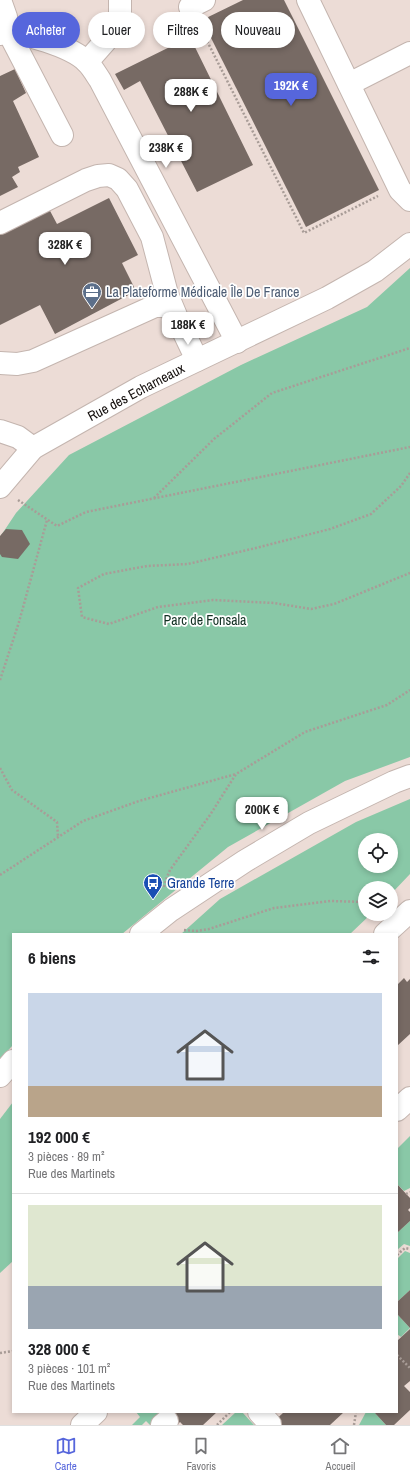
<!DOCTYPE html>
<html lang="fr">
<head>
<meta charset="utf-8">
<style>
  :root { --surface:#fff; --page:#f2f2f2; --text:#202124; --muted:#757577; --line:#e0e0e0; --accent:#5666dc }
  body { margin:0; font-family:"Archivo Narrow",sans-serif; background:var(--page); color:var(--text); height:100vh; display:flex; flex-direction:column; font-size:15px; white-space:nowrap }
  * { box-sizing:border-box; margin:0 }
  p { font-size:13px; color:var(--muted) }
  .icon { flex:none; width:22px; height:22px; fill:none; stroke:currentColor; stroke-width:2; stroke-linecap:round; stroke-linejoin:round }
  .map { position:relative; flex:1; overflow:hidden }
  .details { position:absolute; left:12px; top:933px; width:386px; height:480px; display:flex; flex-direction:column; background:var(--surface); border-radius:0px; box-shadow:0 2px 6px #0003 }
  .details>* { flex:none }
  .banner { position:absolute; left:12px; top:12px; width:386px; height:36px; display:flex; gap:8px }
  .controls { position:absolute; left:358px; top:833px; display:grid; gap:8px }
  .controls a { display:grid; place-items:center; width:40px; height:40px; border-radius:50%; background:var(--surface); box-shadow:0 2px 6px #0003; font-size:20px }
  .price { position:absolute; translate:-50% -34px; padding:0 9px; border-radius:8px; background:#fff; color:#222; font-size:13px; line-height:26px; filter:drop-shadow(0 1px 2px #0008) }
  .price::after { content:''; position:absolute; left:50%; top:24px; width:12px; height:9px; margin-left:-6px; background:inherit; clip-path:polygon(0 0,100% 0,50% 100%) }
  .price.active { background:var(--accent); color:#fff }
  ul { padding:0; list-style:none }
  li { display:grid; align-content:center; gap:8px; height:212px; padding:0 16px }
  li+li { border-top:1px solid var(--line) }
  li span { display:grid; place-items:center; height:124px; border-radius:0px; color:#555 }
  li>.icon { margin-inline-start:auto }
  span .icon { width:72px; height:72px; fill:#fffc; stroke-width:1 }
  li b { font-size:17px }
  h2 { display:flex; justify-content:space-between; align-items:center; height:48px; padding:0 16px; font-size:17px }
  .chip { padding:0 14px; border-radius:18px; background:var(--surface); box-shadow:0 2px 6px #0003; font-size:14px; line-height:36px }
  .chip.active { background:var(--accent); color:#fff }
  .dock { display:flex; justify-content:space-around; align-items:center; height:56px; border-top:1px solid var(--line); background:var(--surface); font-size:11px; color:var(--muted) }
  .dock a { display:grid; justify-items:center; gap:2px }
  .dock .active { color:var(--accent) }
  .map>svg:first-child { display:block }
  .green { fill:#89c8a7; fill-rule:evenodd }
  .building { fill:#776a64 }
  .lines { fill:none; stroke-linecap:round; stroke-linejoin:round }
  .minor-casing { stroke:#c4b5af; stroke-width:24 }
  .path { stroke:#a89c97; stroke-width:2.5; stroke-dasharray:2 2; stroke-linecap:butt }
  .minor { stroke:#fff; stroke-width:22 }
  .labels { text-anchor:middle; stroke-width:3.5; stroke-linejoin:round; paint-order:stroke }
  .service-label { font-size:14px; fill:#4e5e75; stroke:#fff; text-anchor:start }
  .street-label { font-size:14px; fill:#130e0c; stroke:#fff }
  .park-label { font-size:14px; fill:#113022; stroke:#fff }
  .transit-label { font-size:14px; fill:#164399; stroke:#fff; text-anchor:start }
</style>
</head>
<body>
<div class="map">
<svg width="410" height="1425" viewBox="0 0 410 1425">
  <rect width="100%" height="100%" fill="#ecdcd6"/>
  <g class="green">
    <path d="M410 268V757L345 781 228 847 122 934H13V1045L0 1059V537L16 513 69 455 241 365 367 307Z"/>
    <path d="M410 799V874L391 894V888H365V914H371L350 934H181L220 899 356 822ZM365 840H391V866H365Z"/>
    <path d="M13 1102V1261L0 1273V1119Z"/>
    <path d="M410 1136V1188L404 1191 397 1184V1149Z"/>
    <path d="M410 1221V1246L404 1244 397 1250V1233Z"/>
    <path d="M405 1251 410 1253V1290L397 1302V1259Z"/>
    <path d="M397 1314 410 1328 401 1337 397 1334Z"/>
    <path d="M136 1412H163L150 1425 146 1421 142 1425H132L140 1417Z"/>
    <path d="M236 1412H242L254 1425H222Z"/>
    <path d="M366 1412H374L386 1425H359Z"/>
  </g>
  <g class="building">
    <path d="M243 0H284L379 190 306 227 202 20Z"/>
    <path d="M190 37 253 165 197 192 140 81 124 90 115 74Z"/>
    <path d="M15 69 26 93 13 101 39 157 18 167 20 172 12 177 18 187 0 196V76Z"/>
    <path d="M109 198 138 255 122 263 136 291 55 334 40 305 0 325V233L49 209 57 224Z"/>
    <path d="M6 529 22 530 30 544 18 559 2 557 0 554V536Z"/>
    <path d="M404 978 407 982 410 979V1034L397 1046V985Z"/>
    <path d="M397 1184 410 1198V1208L408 1210 410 1212V1221L397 1233Z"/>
    <path d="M410 1290V1328L397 1314V1302Z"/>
    <path d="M410 1329V1381L404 1386 410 1392V1410L394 1425H386L374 1412H397V1341Z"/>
    <path d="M163 1412H217L203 1425H183L180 1422 177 1425Z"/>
    <path d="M284 1412H344L330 1425H270Z"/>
  </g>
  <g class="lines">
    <g class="minor-casing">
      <g id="minor">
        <path d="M0 0 6 17 9 33 62 135"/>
        <path d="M308 0 400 190 410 200"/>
        <path d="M190 7 204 0"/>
        <path d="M0 34C21 30 72 47 87 62 92 67 96 74 100 80L237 342"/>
        <path d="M87 62 109 37 120 21V0"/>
        <path d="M349 84 410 53"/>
        <path d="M0 223 86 180 98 176 109 175 118 179 127 189 152 237 167 294 177 318 197 360"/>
        <path d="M0 363 17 364 33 361 155 306H164L173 310"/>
        <path d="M0 431 18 437 33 448"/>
        <path d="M0 487 33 448 141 387 327 298 375 271 410 244"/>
        <path d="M141 934 171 910 245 861 309 823 394 782 410 776"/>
        <path d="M385 934 410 911"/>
        <path d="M0 1076 13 1061"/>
        <path d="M397 1110 410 1098"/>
        <path d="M259 1412 270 1424"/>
        <path d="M82 1425 96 1412"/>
        <path d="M162 1425 167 1421"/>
      </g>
    </g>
    <g class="path">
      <path d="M200 27 304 233 378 196"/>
      <path d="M410 473 401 486 371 514 330 529 260 547 188 564 147 566 104 574 78 588 82 617 109 624 158 607 213 600 274 603 311 609 334 604 410 573"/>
      <path d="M154 498 214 439 272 393 410 348"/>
      <path d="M18 500 57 526 86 512 410 447"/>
      <path d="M0 680 19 622 47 520"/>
      <path d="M0 768 12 790 57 822 58 837"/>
      <path d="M0 875 83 821 139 801 236 774"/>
      <path d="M164 887 167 877 170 870 210 815 236 774 305 732 387 705 410 690"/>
      <path d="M184 930 196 931 209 929 274 908 331 901 365 902"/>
      <path d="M406 1194 410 1192"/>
      <path d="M397 1255 405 1248 410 1249"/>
      <path d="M0 1353 13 1351"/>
      <path d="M397 1355 410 1368"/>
      <path d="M217 1425 230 1412"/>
      <path d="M354 1425 356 1412"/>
    </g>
    <use href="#minor" class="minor"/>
  </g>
  <defs>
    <g id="office-pin" transform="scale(1)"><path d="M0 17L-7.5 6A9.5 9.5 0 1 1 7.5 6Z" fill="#5c6f8a" stroke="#fff"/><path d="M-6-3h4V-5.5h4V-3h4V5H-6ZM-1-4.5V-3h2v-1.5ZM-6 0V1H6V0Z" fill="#fff"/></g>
    <g id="bus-pin" transform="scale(1)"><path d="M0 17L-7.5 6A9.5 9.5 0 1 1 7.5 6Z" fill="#1a4fb4" stroke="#fff"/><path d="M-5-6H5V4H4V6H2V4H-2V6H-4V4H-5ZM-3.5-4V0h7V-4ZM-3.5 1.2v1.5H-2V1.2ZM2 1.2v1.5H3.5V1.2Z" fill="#fff"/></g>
  </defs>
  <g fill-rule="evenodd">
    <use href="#office-pin" x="92" y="292"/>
    <use href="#bus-pin" x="153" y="883"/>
  </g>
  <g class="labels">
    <g class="service-label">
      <text x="106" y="297">La Plateforme Médicale Île De France</text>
    </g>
    <g class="street-label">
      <text transform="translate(136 392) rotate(-28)" y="5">Rue des Echarneaux</text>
    </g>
    <g class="park-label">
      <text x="205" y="625">Parc de Fonsala</text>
    </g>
    <g class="transit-label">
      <text x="167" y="888">Grande Terre</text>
    </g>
  </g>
</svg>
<div class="controls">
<a><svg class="icon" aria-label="locate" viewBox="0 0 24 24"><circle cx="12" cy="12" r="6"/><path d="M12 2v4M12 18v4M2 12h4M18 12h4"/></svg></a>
<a><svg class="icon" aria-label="layers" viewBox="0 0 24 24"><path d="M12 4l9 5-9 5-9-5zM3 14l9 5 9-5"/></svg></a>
</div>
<b class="price active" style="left:291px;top:107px">192K €</b>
<b class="price" style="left:191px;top:113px">288K €</b>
<b class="price" style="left:166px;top:169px">238K €</b>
<b class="price" style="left:65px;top:266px">328K €</b>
<b class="price" style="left:188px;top:346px">188K €</b>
<b class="price" style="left:262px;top:831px">200K €</b>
<div class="banner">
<a class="chip active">Acheter</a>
<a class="chip">Louer</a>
<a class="chip">Filtres</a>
<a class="chip">Nouveau</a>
</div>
<section class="details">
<h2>6 biens<svg class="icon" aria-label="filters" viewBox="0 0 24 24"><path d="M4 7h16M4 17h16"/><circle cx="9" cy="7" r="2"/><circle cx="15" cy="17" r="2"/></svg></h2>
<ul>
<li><span style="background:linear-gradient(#c9d6e8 75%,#b9a48a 0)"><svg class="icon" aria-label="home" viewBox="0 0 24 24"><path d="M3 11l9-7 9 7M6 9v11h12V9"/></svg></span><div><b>192 000 €</b><p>3 pièces · 89 m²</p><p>Rue des Martinets</p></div></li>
<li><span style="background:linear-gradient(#dfe7d0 65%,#9aa5b1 0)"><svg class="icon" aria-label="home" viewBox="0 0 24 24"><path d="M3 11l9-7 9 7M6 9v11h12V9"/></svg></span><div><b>328 000 €</b><p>3 pièces · 101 m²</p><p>Rue des Martinets</p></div></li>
</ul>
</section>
</div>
<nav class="dock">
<a class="active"><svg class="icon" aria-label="map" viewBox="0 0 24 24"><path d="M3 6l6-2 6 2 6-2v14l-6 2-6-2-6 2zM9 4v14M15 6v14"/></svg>Carte</a>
<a><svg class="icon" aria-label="saved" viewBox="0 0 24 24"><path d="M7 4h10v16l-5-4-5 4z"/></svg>Favoris</a>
<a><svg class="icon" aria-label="home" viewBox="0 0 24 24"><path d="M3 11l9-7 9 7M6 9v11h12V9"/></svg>Accueil</a>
</nav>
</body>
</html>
